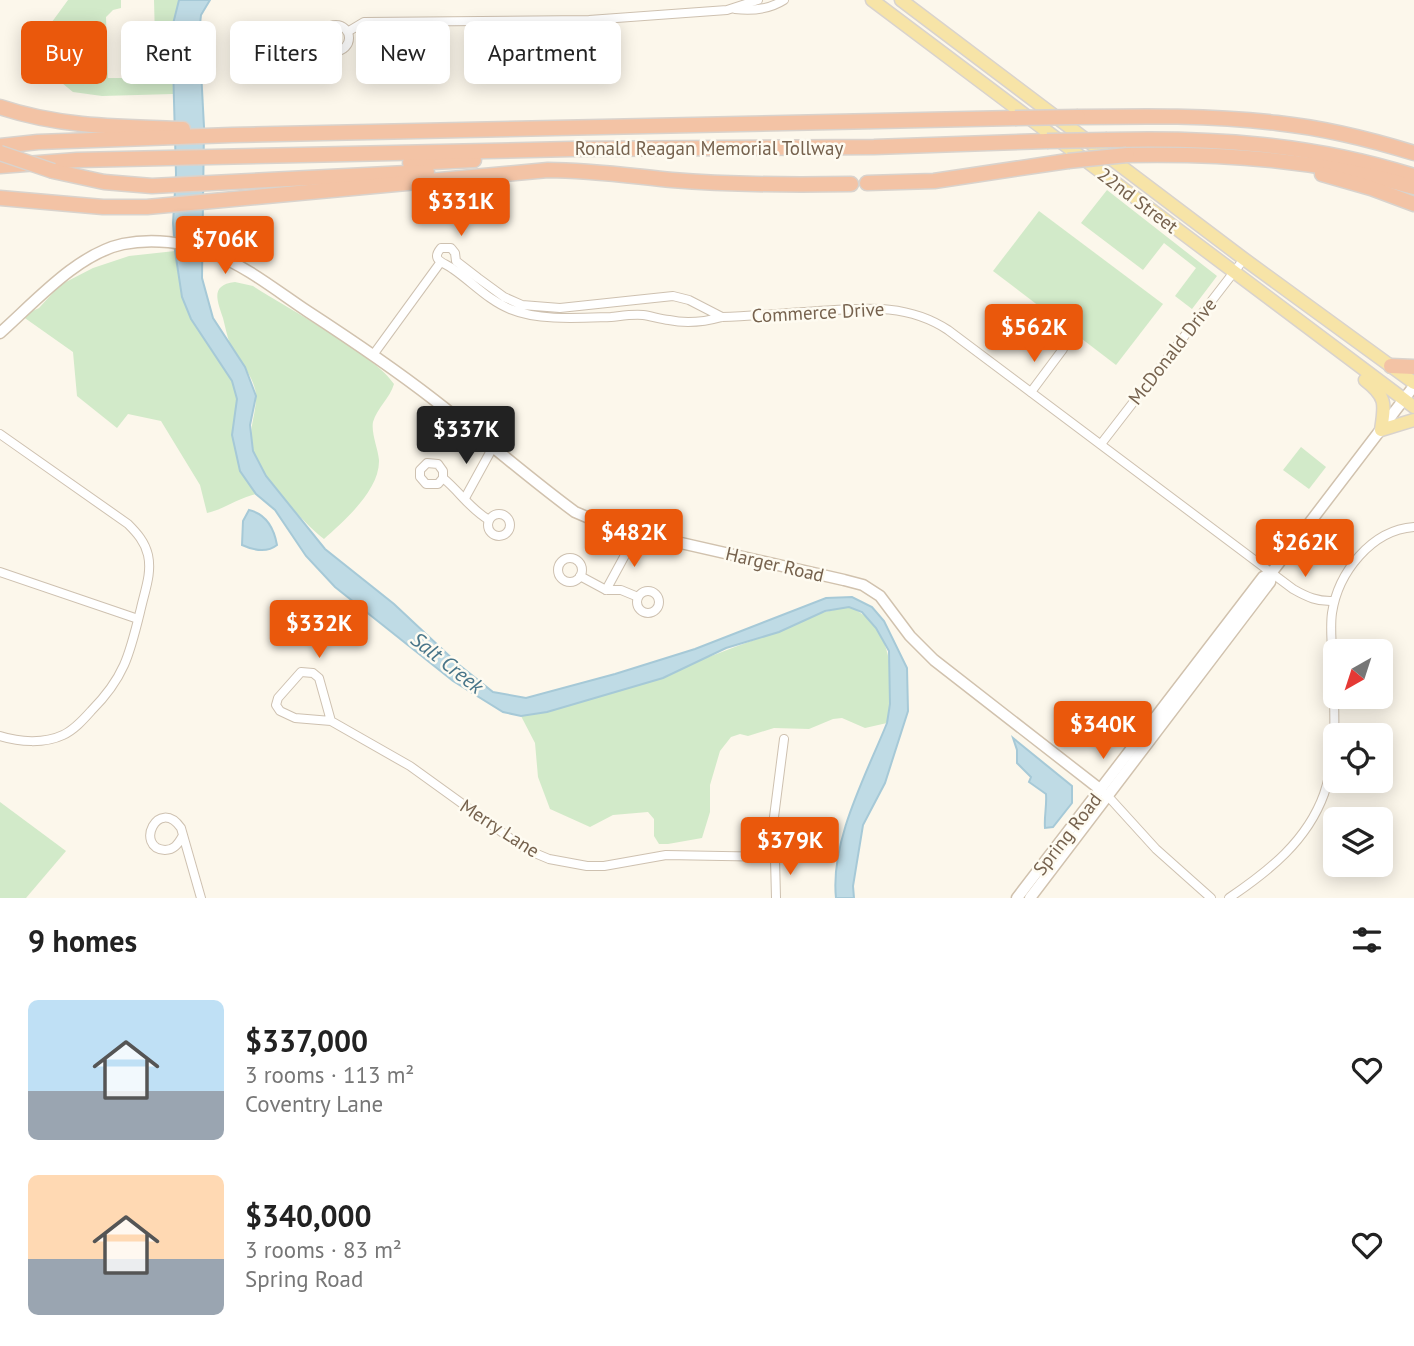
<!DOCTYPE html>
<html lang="en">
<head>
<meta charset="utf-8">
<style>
  :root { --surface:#fff; --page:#f6f6f6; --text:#222; --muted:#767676; --accent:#ea580c }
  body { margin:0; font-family:"PT Sans",sans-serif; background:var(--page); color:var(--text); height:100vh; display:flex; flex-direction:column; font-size:26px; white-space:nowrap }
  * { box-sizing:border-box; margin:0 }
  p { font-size:23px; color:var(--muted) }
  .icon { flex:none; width:38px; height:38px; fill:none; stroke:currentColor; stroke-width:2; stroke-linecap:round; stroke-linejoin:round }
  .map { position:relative; height:898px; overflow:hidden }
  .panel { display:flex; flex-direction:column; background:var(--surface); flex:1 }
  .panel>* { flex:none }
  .hud { position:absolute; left:21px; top:21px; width:700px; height:63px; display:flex; gap:14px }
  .needle { width:46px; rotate:219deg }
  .controls { position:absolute; left:1323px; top:639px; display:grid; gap:14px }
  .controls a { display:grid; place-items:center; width:70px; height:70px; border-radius:10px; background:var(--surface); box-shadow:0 4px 18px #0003; font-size:35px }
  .price { position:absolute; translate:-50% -60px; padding:0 16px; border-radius:7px; background:var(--accent); color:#fff; font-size:23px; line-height:46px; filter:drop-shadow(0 2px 4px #0008) }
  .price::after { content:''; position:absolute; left:50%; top:42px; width:21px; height:16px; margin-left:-10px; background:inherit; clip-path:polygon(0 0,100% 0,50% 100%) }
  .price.current { background:#222; color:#fff }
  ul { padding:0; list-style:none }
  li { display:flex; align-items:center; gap:21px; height:175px; padding:0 28px }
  li span { display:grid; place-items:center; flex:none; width:196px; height:140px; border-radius:10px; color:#555 }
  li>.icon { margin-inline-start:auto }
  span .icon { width:84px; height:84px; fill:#fffc; stroke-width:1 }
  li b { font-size:30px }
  h2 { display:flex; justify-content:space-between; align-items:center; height:84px; padding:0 28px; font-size:30px }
  .chip { padding:0 24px; border-radius:10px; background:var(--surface); box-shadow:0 4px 18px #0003; font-size:24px; line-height:63px }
  .chip.current { background:var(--accent); color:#fff }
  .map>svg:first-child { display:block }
  .green { fill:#d2eac9 }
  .water { fill:#bfdbe5; stroke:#a6c9d7; stroke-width:2 }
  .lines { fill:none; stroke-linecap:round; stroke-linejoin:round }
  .street-casing { stroke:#cec1b0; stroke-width:10 }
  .secondary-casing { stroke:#d1c2ae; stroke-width:13 }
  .primary-casing { stroke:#d9d3cd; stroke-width:15 }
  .highway-casing { stroke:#d9d3cd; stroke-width:17 }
  .street { stroke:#fff; stroke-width:8 }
  .secondary { stroke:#fff; stroke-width:10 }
  .primary { stroke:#f7e4a7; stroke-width:12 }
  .highway { stroke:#f3c3a5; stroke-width:14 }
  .highway-bridge-casing { stroke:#d9d3cd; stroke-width:17; stroke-linecap:butt }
  .highway-bridge { stroke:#f3c3a5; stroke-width:14 }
  .labels { text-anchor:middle; stroke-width:5; stroke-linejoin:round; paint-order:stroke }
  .street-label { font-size:19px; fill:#76624e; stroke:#fefbf1 }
  .water-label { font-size:21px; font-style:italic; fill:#487589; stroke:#fefbf1 }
</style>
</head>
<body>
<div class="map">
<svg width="1414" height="898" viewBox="0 0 1414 898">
  <rect width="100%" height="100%" fill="#fcf7eb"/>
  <g class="green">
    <path d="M68 0H121V8L113 10 106 17 108 78H156L154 0H179L172 28 173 94 102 96 73 92 51 74 74 45 49 26Z"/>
    <path d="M1107 190 1217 276 1192 309 1175 296 1196 268 1164 243 1143 270 1081 223Z"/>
    <path d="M1039 211 1163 304 1116 365 993 271Z"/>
    <path d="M175 251 182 297 191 319 232 381 237 399 232 435 240 471 256 494C238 498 225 509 207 513L200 485 161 421 128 414 117 428 77 396 73 352 22 316 39 308 60 285 93 268 129 256Z"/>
    <path d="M235 282 253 286C284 306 377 356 394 384 390 398 377 408 373 422 371 433 378 449 379 460 380 490 344 521 324 539 304 524 259 474 253 451 247 432 256 416 256 397 256 377 238 361 230 344 227 336 225 326 223 318 217 300 210 285 235 282Z"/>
    <path d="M1301 447 1326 467 1309 489 1283 470Z"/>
    <path d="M849 607C895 625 895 682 887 723L865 728 842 718 833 719 809 729 774 728 748 736 740 734 731 737 720 751 710 785V812L702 838 668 844H659L654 836V819L648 812 613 815 590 827 550 809 538 777 535 743 521 716C609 701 691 661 774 633 783 630 790 625 798 621 815 614 831 610 849 607Z"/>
    <path d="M0 802 66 851 26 898H0Z"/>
  </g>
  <g class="water">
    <path d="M179 0H210L201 15 199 33 204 127 202 278 213 318 245 367 256 396 250 425 253 451 266 476 325 549 394 604 458 664 493 692 526 698 615 674 695 649 826 598 852 597 872 607 884 621 907 668 908 711 885 783 863 825 853 886 854 898H836C830 841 866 775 887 723L890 704 889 651 876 628 862 612 849 607 825 611 779 632 726 648 663 678 547 712 521 716 503 712 453 681 335 587 306 556 275 510 256 494 240 471 232 435 237 399 232 381 191 319 182 297 175 251 173 223 176 174 172 28Z"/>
    <path d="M249 510C266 514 274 528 277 545 267 553 253 550 242 545L243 521Z"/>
    <path d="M1013 738 1072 786V803L1053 827 1045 828C1044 816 1047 806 1046 794L1029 782 1031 777 1017 763V750Z"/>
  </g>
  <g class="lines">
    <g class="street-casing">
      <g id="street">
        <path d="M735 9C752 11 770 9 784 0"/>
        <circle cx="336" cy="38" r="13"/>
        <path d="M349 31 364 22 589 20 727 10 758 0"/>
        <path d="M722 317 689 300 673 296 560 308 522 305 504 297 478 278 456 261 455 253 451 248H441C430 261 444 262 453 269 472 282 488 300 510 309 539 321 579 318 611 317 621 316 632 314 643 315 651 316 660 319 669 320 687 324 704 322 722 317 754 316 786 313 818 311 864 308 907 303 948 330L1293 589C1307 597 1318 602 1334 601"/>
        <path d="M373 355 440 263"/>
        <path d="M1031 392 1063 349 1062 342"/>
        <path d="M0 434 128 524C137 533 145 542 148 555 152 573 145 590 141 608 130 653 125 677 91 711 83 720 74 730 63 735 44 744 19 742 0 736"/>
        <path d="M1101 444 1244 259"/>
        <path d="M443 478 438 484H426L420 477V470L427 463 438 464 443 471V478C460 492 470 509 489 520"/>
        <path d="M465 498 493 447"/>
        <circle cx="499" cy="525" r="11"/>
        <circle cx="570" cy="570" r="12"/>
        <path d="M0 572 138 619"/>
        <path d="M580 576 606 590H621L638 597"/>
        <path d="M606 590 637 533"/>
        <circle cx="648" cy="602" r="11"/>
        <path d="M331 721 319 678 313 673 301 672 278 698 276 705 280 711 295 718 331 721 410 766 525 849 549 859 587 866H604L666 855 774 857"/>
        <path d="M1106 794 1156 849 1211 898"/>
        <path d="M182 837C178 844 174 850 165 850 134 848 158 796 181 828L201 898"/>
        <path d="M776 898 774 817 784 739"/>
        <path d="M1229 898C1269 871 1307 841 1324 794 1339 750 1334 701 1332 656 1332 642 1330 627 1332 613 1338 573 1371 530 1414 527"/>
      </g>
    </g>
    <g class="secondary-casing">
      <g id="secondary">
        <path d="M0 333C35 302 77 254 123 244 152 238 186 242 212 253 246 266 277 291 307 311 350 339 393 368 433 399 481 436 526 476 575 512L596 521 637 533 844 580 863 585 880 596 910 636 934 660 1101 790"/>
        <path d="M1017 898 1263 577 1272 572 1414 386"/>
        <path d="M1030 898 1270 582 1272 572"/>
      </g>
    </g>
    <g class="primary-casing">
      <g id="primary">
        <path d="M872 0 1414 407"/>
        <path d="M901 0 1244 259 1414 383"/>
        <path d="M1365 380C1387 397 1385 404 1381 430L1414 420"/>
      </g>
    </g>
    <g class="highway-casing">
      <g id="highway">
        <path d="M0 107C59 127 121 127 183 129"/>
        <path d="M1078 117C1144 116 1211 115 1277 123 1324 128 1369 139 1414 153"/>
        <path d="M1107 140C1211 137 1314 144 1414 176"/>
        <path d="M0 146 38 142 232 135 1015 118"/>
        <path d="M1127 155C1225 153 1320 160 1414 187"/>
        <path d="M410 163 474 160"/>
        <path d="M0 166 77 160 572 149 874 147 1047 141"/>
        <path d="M53 171 104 182 152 186 427 172"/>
        <path d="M1322 174 1371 188 1414 204"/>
        <path d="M867 183 934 181 1068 161"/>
        <path d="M0 198 103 207H147L548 170C590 170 631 176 672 180 732 185 791 185 851 184"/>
        <path d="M1391 366 1414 367"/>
      </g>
    </g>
    <use href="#street" class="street"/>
    <use href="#secondary" class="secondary"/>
    <use href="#primary" class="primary"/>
    <use href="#highway" class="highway"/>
    <g class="highway-bridge-casing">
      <g id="highway-bridge">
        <path d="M1015 118 1078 117"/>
        <path d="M1047 141 1107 140"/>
        <path d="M0 153 53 171"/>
        <path d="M1068 161 1127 155"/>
      </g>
    </g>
    <use href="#highway-bridge" class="highway-bridge"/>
  </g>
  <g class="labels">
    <g class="street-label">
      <text x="709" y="155">Ronald Reagan Memorial Tollway</text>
      <text transform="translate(1138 200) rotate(37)" y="7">22nd Street</text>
      <text transform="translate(818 312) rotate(-3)" y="7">Commerce Drive</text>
      <text transform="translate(1172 351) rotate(-52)" y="7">McDonald Drive</text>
      <text transform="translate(775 564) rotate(13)" y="7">Harger Road</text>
      <text transform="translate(500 828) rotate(33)" y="7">Merry Lane</text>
      <text transform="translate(1067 834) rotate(-52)" y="7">Spring Road</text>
    </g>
    <g class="water-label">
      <text transform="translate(447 663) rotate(38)" y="7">Salt Creek</text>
    </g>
  </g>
</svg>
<div class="controls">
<a><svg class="needle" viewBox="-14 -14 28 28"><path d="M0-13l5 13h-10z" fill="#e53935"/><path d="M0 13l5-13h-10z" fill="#767676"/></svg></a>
<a><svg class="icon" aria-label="locate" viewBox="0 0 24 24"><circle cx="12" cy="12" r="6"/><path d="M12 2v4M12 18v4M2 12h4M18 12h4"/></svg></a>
<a><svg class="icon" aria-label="layers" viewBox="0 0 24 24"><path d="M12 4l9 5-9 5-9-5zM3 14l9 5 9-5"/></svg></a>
</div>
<b class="price" style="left:461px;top:238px">$331K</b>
<b class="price" style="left:225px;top:276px">$706K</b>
<b class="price" style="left:1034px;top:364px">$562K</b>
<b class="price current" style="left:466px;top:466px">$337K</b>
<b class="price" style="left:634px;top:569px">$482K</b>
<b class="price" style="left:1305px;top:579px">$262K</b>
<b class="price" style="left:319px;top:660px">$332K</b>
<b class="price" style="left:1103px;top:761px">$340K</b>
<b class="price" style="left:790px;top:877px">$379K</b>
<div class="hud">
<a class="chip current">Buy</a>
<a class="chip">Rent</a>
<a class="chip">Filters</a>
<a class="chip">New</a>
<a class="chip">Apartment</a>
</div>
</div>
<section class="panel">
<h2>9 homes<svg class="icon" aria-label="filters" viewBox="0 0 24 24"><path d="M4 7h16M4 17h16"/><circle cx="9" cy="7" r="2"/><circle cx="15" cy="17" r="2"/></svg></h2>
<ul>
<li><span style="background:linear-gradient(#bfe0f5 65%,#9aa5b1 0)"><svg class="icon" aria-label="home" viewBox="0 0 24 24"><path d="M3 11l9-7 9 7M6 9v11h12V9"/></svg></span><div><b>$337,000</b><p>3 rooms · 113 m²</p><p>Coventry Lane</p></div><svg class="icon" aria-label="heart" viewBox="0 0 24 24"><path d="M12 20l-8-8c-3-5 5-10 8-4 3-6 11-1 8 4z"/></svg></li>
<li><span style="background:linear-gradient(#ffd9b3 60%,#9aa5b1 0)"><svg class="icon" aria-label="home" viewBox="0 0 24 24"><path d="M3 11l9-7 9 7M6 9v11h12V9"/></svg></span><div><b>$340,000</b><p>3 rooms · 83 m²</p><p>Spring Road</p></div><svg class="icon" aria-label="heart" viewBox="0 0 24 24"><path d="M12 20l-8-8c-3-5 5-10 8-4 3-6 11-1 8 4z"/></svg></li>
</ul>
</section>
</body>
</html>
